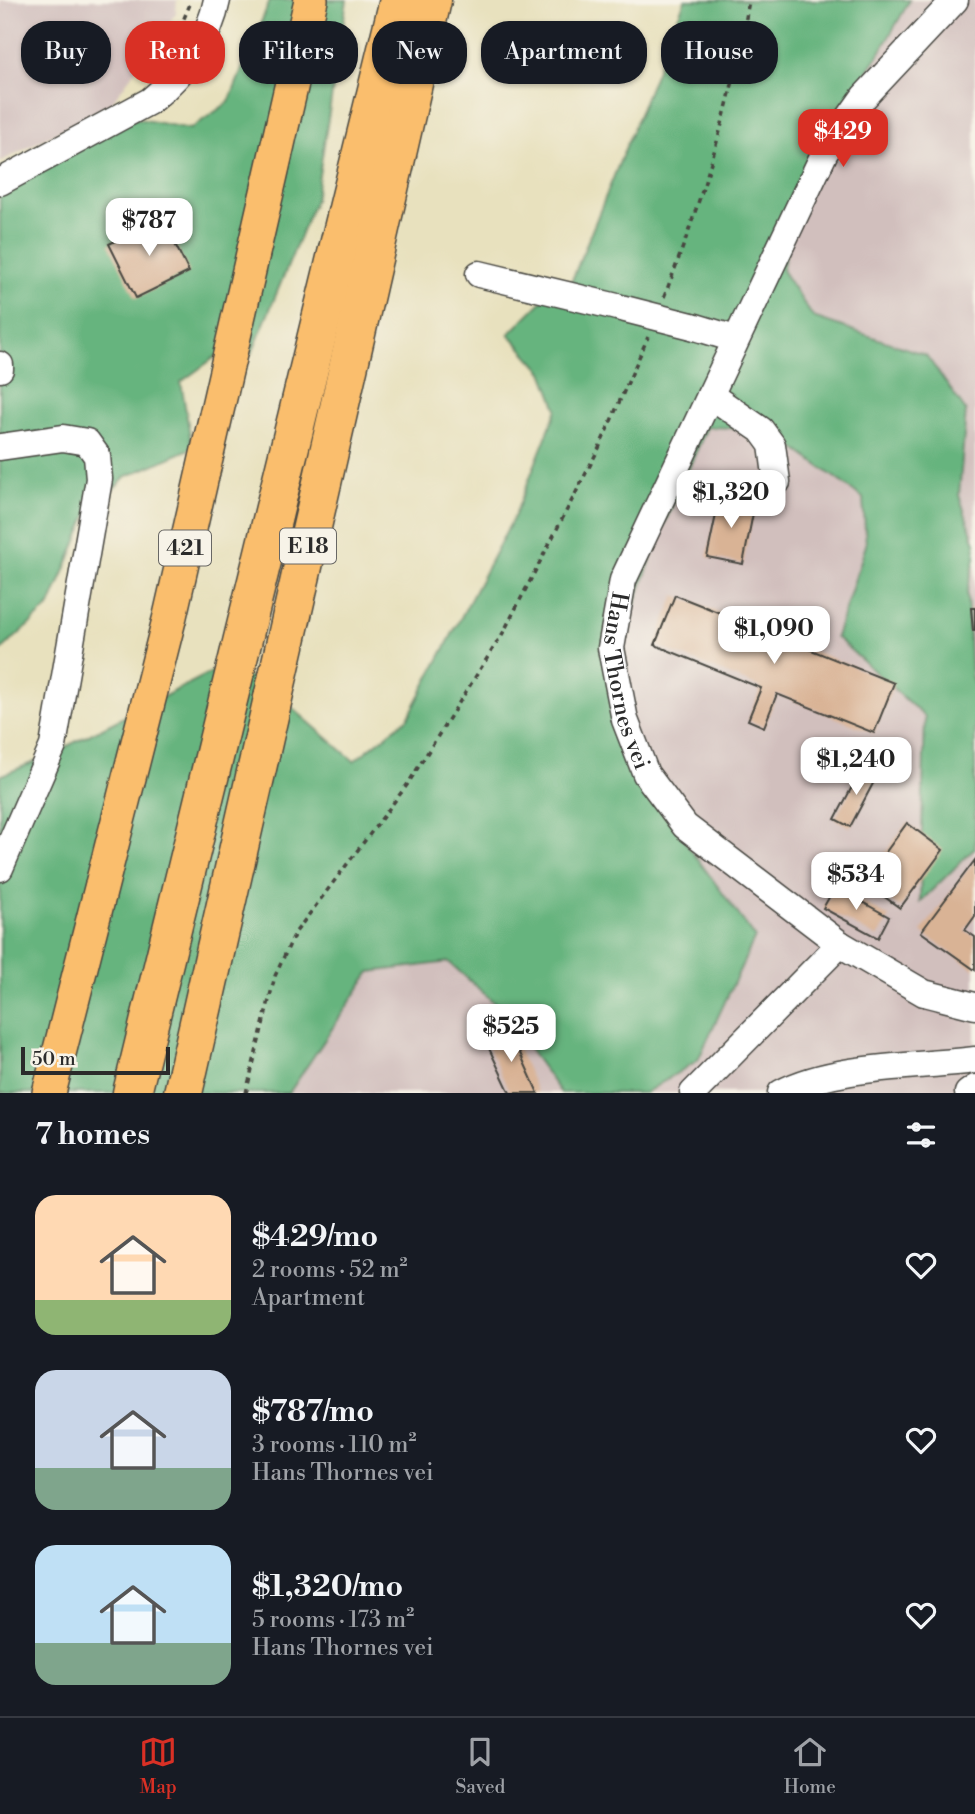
<!DOCTYPE html>
<html lang="en">
<head>
<meta charset="utf-8">
<style>
  :root { --surface:#171b24; --page:#20242c; --text:#f1f3f6; --muted:#9ea1a6; --line:#363941; --accent:#d93025 }
  body { margin:0; font-family:"Libre Bodoni",serif; background:var(--page); color:var(--text); height:100vh; display:flex; flex-direction:column; font-size:26px; white-space:nowrap }
  * { box-sizing:border-box; margin:0 }
  p { font-size:23px; color:var(--muted) }
  .icon { flex:none; width:38px; height:38px; fill:none; stroke:currentColor; stroke-width:2; stroke-linecap:round; stroke-linejoin:round }
  .map { position:relative; height:1093px; overflow:hidden }
  .drawer { display:flex; flex-direction:column; background:var(--surface); flex:1 }
  .drawer>* { flex:none }
  .top-card { position:absolute; left:21px; top:21px; width:934px; height:63px; display:flex; gap:14px }
  .scale { position:absolute; left:21px; bottom:18px; width:149px; box-sizing:border-box; padding-left:7px; border:4px solid #2b2b2b; border-top:0; font-size:19px; line-height:24px; white-space:nowrap; color:#2b2b2b; -webkit-text-stroke:5px #f7f3e8; paint-order:stroke }
  .price { position:absolute; translate:-50% -60px; padding:0 16px; border-radius:14px; background:#fff; color:#222; font-size:23px; line-height:46px; filter:drop-shadow(0 2px 4px #0008) }
  .price::after { content:''; position:absolute; left:50%; top:42px; width:21px; height:16px; margin-left:-10px; background:inherit; clip-path:polygon(0 0,100% 0,50% 100%) }
  .price.on { background:var(--accent); color:#fff }
  ul { padding:0; list-style:none }
  li { display:flex; align-items:center; gap:21px; height:175px; padding:0 35px }
  li span { display:grid; place-items:center; flex:none; width:196px; height:140px; border-radius:21px; color:#555 }
  li>.icon { margin-inline-start:auto }
  span .icon { width:84px; height:84px; fill:#fffc; stroke-width:1 }
  li b { font-size:30px }
  h2 { display:flex; justify-content:space-between; align-items:center; height:84px; padding:0 35px; font-size:30px }
  .tag { padding:0 24px; border-radius:28px; background:var(--surface); box-shadow:0 2px 5px #0004; font-size:24px; line-height:63px }
  .tag.on { background:var(--accent); color:#fff }
  .tabs { display:flex; justify-content:space-around; align-items:center; height:98px; border-top:2px solid var(--line); background:var(--surface); font-size:19px; color:var(--muted) }
  .tabs a { display:grid; justify-items:center; gap:4px }
  .tabs .on { color:var(--accent) }
  .map>svg:first-child { display:block }
  .industrial { fill:#d1bfbd }
  .forest { fill:#66b47e; stroke:#487054; stroke-width:2 }
  .building { fill:#d9b395 }
  .lines { fill:none; stroke-linecap:round; stroke-linejoin:round }
  .minor-casing { stroke:#474641; stroke-width:29 }
  .major-casing { stroke:#474641; stroke-width:36 }
  .highway-casing { stroke:#474641; stroke-width:41 }
  .path { stroke:#474641; stroke-width:3.5; stroke-dasharray:5 5; stroke-linecap:butt }
  .minor { stroke:#fff; stroke-width:26 }
  .major { stroke:#fabe6d; stroke-width:33 }
  .highway { stroke:#fabe6d; stroke-width:38 }
  .minor-bridge-casing { stroke:#474641; stroke-width:29; stroke-linecap:butt }
  .minor-bridge { stroke:#fff; stroke-width:26 }
  .labels { text-anchor:middle; stroke-width:5; stroke-linejoin:round; paint-order:stroke }
  .shield { fill:#f7f3e8; stroke:#686764; stroke-width:2 }
  .shield-label { font-size:21px; font-weight:bold; fill:#2b2b2b }
  .street-label { font-size:23px; fill:#2b2b2b; stroke:#f7f3e8 }
</style>
</head>
<body>
<div class="map">
<svg width="975" height="1093" viewBox="0 0 975 1093">
  <rect width="100%" height="100%" fill="#f7f3e8"/>
  <filter id="ink" filterUnits="userSpaceOnUse"><feTurbulence type="fractalNoise" baseFrequency=".0143" numOctaves="2"/><feDisplacementMap in="SourceGraphic" scale="14" xChannelSelector="R" yChannelSelector="G"/><feConvolveMatrix kernelMatrix="1 2 1 2 8 2 1 2 1" color-interpolation-filters="sRGB"/></filter>
  <filter id="wash" filterUnits="userSpaceOnUse"><feTurbulence type="fractalNoise" baseFrequency=".00686" numOctaves="4" result="noise"/><feDisplacementMap in="SourceGraphic" scale="28" xChannelSelector="R" yChannelSelector="G"/><feGaussianBlur stdDeviation="1.57" result="paint"/><feColorMatrix in="noise" values="0 0 0 0 0 0 0 0 0 0 0 0 0 0 0 0 0 1.4 0 .05"/><feComposite in="paint" operator="in"/></filter>
  <g filter="url(#wash)">
    <rect width="100%" height="100%" fill="#e8e1be"/>
    <g class="industrial">
      <path d="M0 0H177L176 13 111 104 0 162Z"/>
      <path d="M910 0H975V543L959 495 966 411 926 355 813 317 782 270 810 154 878 56Z"/>
      <path d="M707 427 768 429 863 498 866 545 836 637 925 717 920 901 975 848V1093H645L698 1059 755 937 688 846 629 745 621 644 660 534Z"/>
      <path d="M975 558V690L971 674 967 593Z"/>
      <path d="M449 962 498 1006 561 1093H289L370 972Z"/>
    </g>
    <g class="forest">
      <path d="M270 0H347L315 200 252 353 218 355 181 382 192 448 125 477 88 514 50 606 0 651V179L135 118 190 129 229 102Z"/>
      <path d="M685 0H910L878 56 810 154 782 270 813 317 926 355 966 411 959 495 975 543V558L967 593 971 674 975 690V848L920 902 925 717 836 637 866 545 863 498 768 429 707 427 660 534 621 644 629 745 688 846 755 937 698 1060 645 1093H561L498 1006 449 962 370 972 289 1093H0V776L42 759 225 665 268 687 354 761 408 718 515 515 557 409 543 372 509 334 556 287 568 290Z"/>
    </g>
    <g id="blocks">
      <g class="building">
        <path d="M162 218 189 272 136 298 109 244Z"/>
        <path d="M720 496 755 503 743 564 707 557Z"/>
        <path d="M675 595 773 634 774 630 783 633 781 638 894 683 874 733 777 694 764 727 748 720 761 688 655 645Z"/>
        <path d="M971 608H975V631H973Z"/>
        <path d="M862 768 877 776 850 827 835 819Z"/>
        <path d="M907 823 943 850 900 908 864 882Z"/>
        <path d="M975 860V916L965 930 975 937V970L921 932Z"/>
        <path d="M835 887 889 917 878 938 823 908Z"/>
        <path d="M510 1031 538 1093H510L486 1042Z"/>
      </g>
    </g>
  </g>
  <g filter="url(#ink)">
    <use href="#blocks" fill-opacity="0" stroke="#474641" stroke-width="2"/>
    <g class="lines">
      <g class="minor-casing">
        <g id="minor">
          <path id="s1" d="M955 0 864 97 825 152 623 580 611 648 625 720 646 774 685 826 840 944 924 993 975 1006"/>
          <path d="M0 182 150 101C182 75 209 42 217 0"/>
          <path d="M479 274 617 307"/>
          <path d="M692 326 735 339"/>
          <path d="M0 365V369"/>
          <path d="M710 395 761 430 772 445 777 482"/>
          <path d="M0 447 63 438 87 442 97 456 99 479 53 746 0 868"/>
          <path d="M693 1093 840 944"/>
          <path d="M781 1093C833 1065 916 1067 975 1060"/>
          <path d="M968 1093 975 1088"/>
        </g>
      </g>
      <g class="major-casing">
        <path id="major" d="M49 1093 170 616 311 0"/>
      </g>
      <g class="highway-casing">
        <g id="highway">
          <path d="M132 1093 399 0"/>
          <path d="M183 1093 432 0"/>
        </g>
      </g>
      <g class="path">
        <path d="M176 37 191 2"/>
        <path d="M664 297C701 203 733 100 749 0"/>
        <path d="M246 1093 275 976 295 933 407 785 503 633 599 448 648 337"/>
      </g>
      <use href="#minor" class="minor"/>
      <use href="#major" class="major"/>
      <use href="#highway" class="highway"/>
      <g class="minor-bridge-casing">
        <path id="minor-bridge" d="M617 307 692 326"/>
      </g>
      <use href="#minor-bridge" class="minor-bridge"/>
    </g>
  </g>
  <g class="labels">
    <g class="shield">
      <rect x="280" y="528.5" width="56" height="35" rx="5"/>
      <rect x="159" y="530.5" width="52" height="35" rx="5"/>
    </g>
    <g class="shield-label">
      <text x="308" y="553">E 18</text>
      <text x="185" y="555">421</text>
    </g>
    <g class="street-label">
      <text dy="8" stroke="none"><textPath href="#s1" startOffset="777">Hans Thornes vei</textPath></text>
    </g>
  </g>
</svg>
<div class="scale">50 m</div>
<b class="price on" style="left:843px;top:169px">$429</b>
<b class="price" style="left:149px;top:258px">$787</b>
<b class="price" style="left:731px;top:530px">$1,320</b>
<b class="price" style="left:774px;top:666px">$1,090</b>
<b class="price" style="left:856px;top:797px">$1,240</b>
<b class="price" style="left:856px;top:912px">$534</b>
<b class="price" style="left:511px;top:1064px">$525</b>
<div class="top-card">
<a class="tag">Buy</a>
<a class="tag on">Rent</a>
<a class="tag">Filters</a>
<a class="tag">New</a>
<a class="tag">Apartment</a>
<a class="tag">House</a>
</div>
</div>
<section class="drawer">
<h2>7 homes<svg class="icon" aria-label="filters" viewBox="0 0 24 24"><path d="M4 7h16M4 17h16"/><circle cx="9" cy="7" r="2"/><circle cx="15" cy="17" r="2"/></svg></h2>
<ul>
<li><span style="background:linear-gradient(#ffd9b3 75%,#8fb573 0)"><svg class="icon" aria-label="home" viewBox="0 0 24 24"><path d="M3 11l9-7 9 7M6 9v11h12V9"/></svg></span><div><b>$429/mo</b><p>2 rooms · 52 m²</p><p>Apartment</p></div><svg class="icon" aria-label="heart" viewBox="0 0 24 24"><path d="M12 20l-8-8c-3-5 5-10 8-4 3-6 11-1 8 4z"/></svg></li>
<li><span style="background:linear-gradient(#c9d6e8 70%,#7fa58c 0)"><svg class="icon" aria-label="home" viewBox="0 0 24 24"><path d="M3 11l9-7 9 7M6 9v11h12V9"/></svg></span><div><b>$787/mo</b><p>3 rooms · 110 m²</p><p>Hans Thornes vei</p></div><svg class="icon" aria-label="heart" viewBox="0 0 24 24"><path d="M12 20l-8-8c-3-5 5-10 8-4 3-6 11-1 8 4z"/></svg></li>
<li><span style="background:linear-gradient(#bfe0f5 70%,#7fa58c 0)"><svg class="icon" aria-label="home" viewBox="0 0 24 24"><path d="M3 11l9-7 9 7M6 9v11h12V9"/></svg></span><div><b>$1,320/mo</b><p>5 rooms · 173 m²</p><p>Hans Thornes vei</p></div><svg class="icon" aria-label="heart" viewBox="0 0 24 24"><path d="M12 20l-8-8c-3-5 5-10 8-4 3-6 11-1 8 4z"/></svg></li>
</ul>
</section>
<nav class="tabs">
<a class="on"><svg class="icon" aria-label="map" viewBox="0 0 24 24"><path d="M3 6l6-2 6 2 6-2v14l-6 2-6-2-6 2zM9 4v14M15 6v14"/></svg>Map</a>
<a><svg class="icon" aria-label="saved" viewBox="0 0 24 24"><path d="M7 4h10v16l-5-4-5 4z"/></svg>Saved</a>
<a><svg class="icon" aria-label="home" viewBox="0 0 24 24"><path d="M3 11l9-7 9 7M6 9v11h12V9"/></svg>Home</a>
</nav>
</body>
</html>
